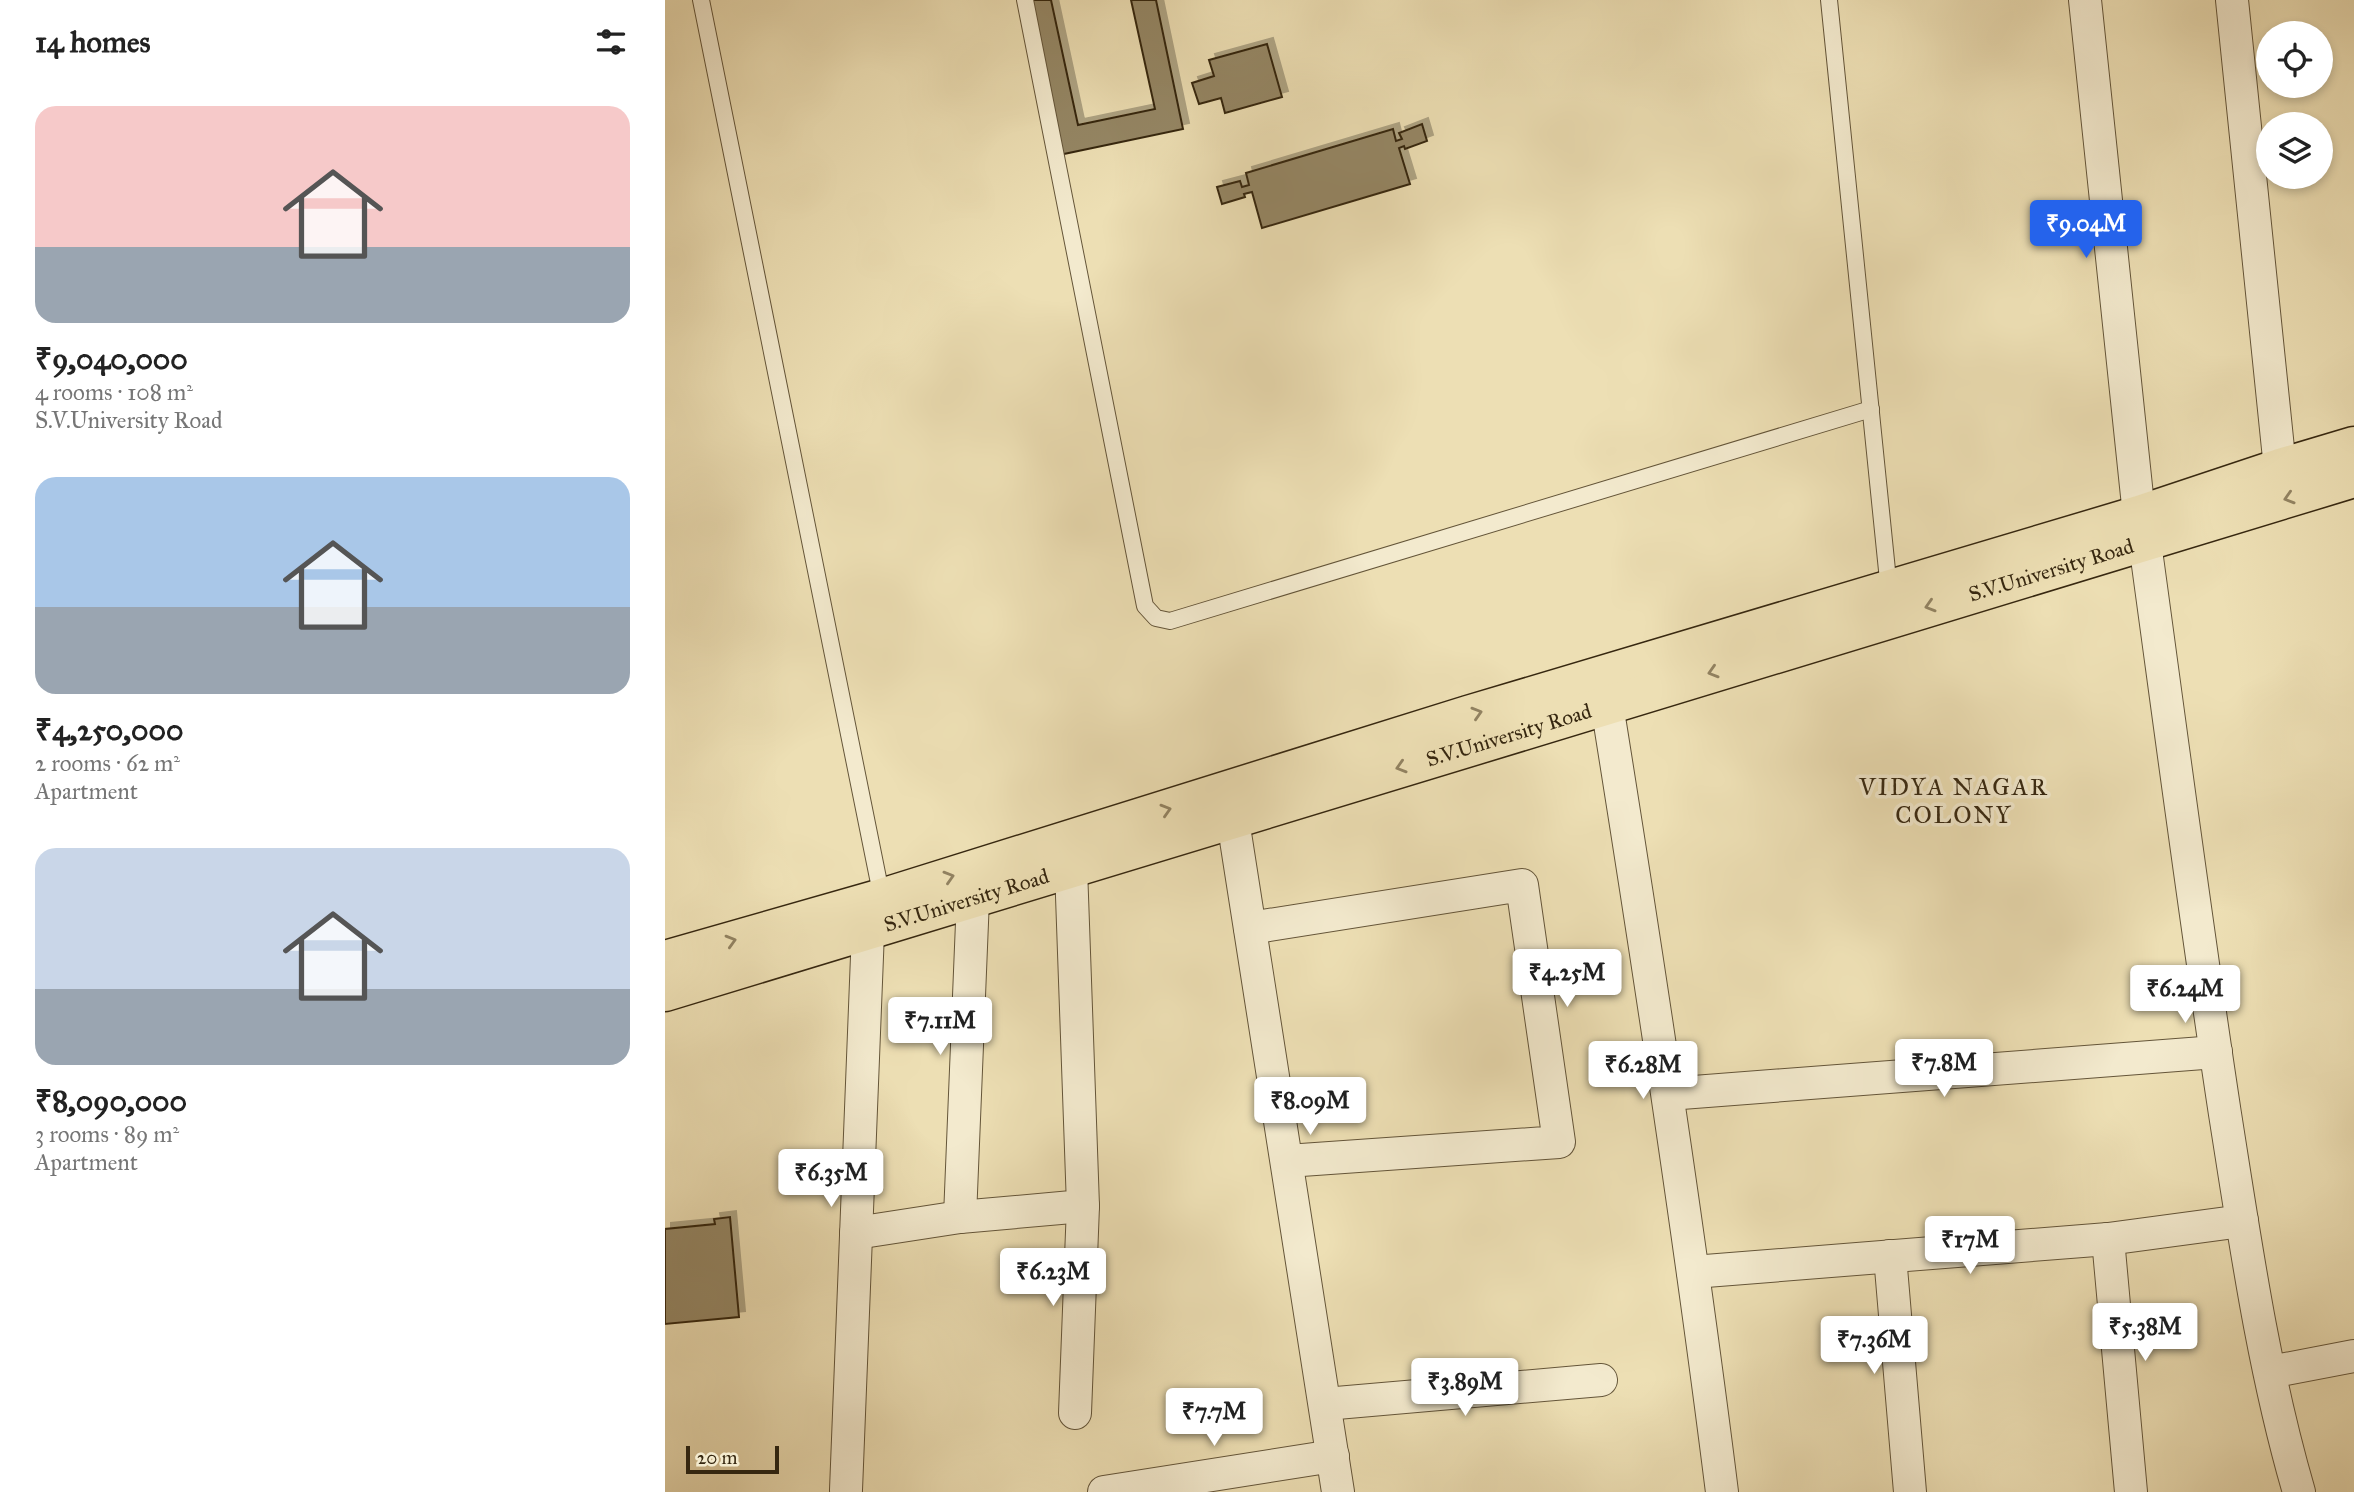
<!DOCTYPE html>
<html lang="en">
<head>
<meta charset="utf-8">
<style>
  :root { --surface:#fff; --page:#f6f6f6; --text:#222; --muted:#767676; --accent:#2563eb }
  body { margin:0; font-family:"IM FELL Great Primer",serif; background:var(--page); color:var(--text); height:100vh; display:flex; flex-direction:column; font-size:26px; white-space:nowrap }
  * { box-sizing:border-box; margin:0 }
  p { font-size:23px; color:var(--muted) }
  .icon { flex:none; width:38px; height:38px; fill:none; stroke:currentColor; stroke-width:2; stroke-linecap:round; stroke-linejoin:round }
  .map { position:relative; flex:1; overflow:hidden }
  .side { display:flex; flex-direction:column; background:var(--surface); width:665px }
  .side>* { flex:none }
  .buttons { position:absolute; left:1591px; top:21px; display:grid; gap:14px }
  .buttons a { display:grid; place-items:center; width:77px; height:77px; border-radius:50%; background:var(--surface); box-shadow:0 4px 10px #0003; font-size:35px }
  .scale { position:absolute; left:21px; bottom:18px; width:93px; box-sizing:border-box; padding-left:7px; border:4px solid #362710; border-top:0; font-size:19px; line-height:24px; white-space:nowrap; color:#362710; -webkit-text-stroke:5px #f3eace; paint-order:stroke }
  .price { position:absolute; translate:-50% -60px; padding:0 16px; border-radius:7px; background:#fff; color:#222; font-size:23px; line-height:46px; filter:drop-shadow(0 2px 4px #0008) }
  .price::after { content:''; position:absolute; left:50%; top:42px; width:21px; height:16px; margin-left:-10px; background:inherit; clip-path:polygon(0 0,100% 0,50% 100%) }
  .price.current { background:var(--accent); color:#fff }
  ul { padding:0; list-style:none }
  li { display:grid; align-content:center; gap:14px; height:371px; padding:0 35px }
  li span { display:grid; place-items:center; height:217px; border-radius:21px; color:#555 }
  li>.icon { margin-inline-start:auto }
  span .icon { width:126px; height:126px; fill:#fffc; stroke-width:1 }
  li b { font-size:30px }
  h2 { display:flex; justify-content:space-between; align-items:center; height:84px; padding:0 35px; font-size:30px }
  main { display:flex; flex:1; min-height:0 }
  .map>svg:first-child { display:block }
  .building { fill:#958765; stroke:#362710; stroke-width:2; filter:url(#shadow) }
  .lines { fill:none; stroke-linecap:round; stroke-linejoin:round }
  .lane-casing { stroke:#645539; stroke-width:18 }
  .street-casing { stroke:#645539; stroke-width:34 }
  .primary-casing { stroke:#362710; stroke-width:41 }
  .lane { stroke:#f3eace; stroke-width:16 }
  .street { stroke:#f3eace; stroke-width:32 }
  .primary { stroke:#eddfb4; stroke-width:38 }
  .oneway { stroke:#928362 }
  .labels { text-anchor:middle; stroke-width:7; stroke-linejoin:round; paint-order:stroke }
  .street-label { font-size:21px; fill:#362710; stroke:#f3eace }
  .quarter-label { font-size:24px; letter-spacing:2px; fill:#362710; stroke:#f3eace }
</style>
</head>
<body>
<main>
<section class="side">
<h2>14 homes<svg class="icon" aria-label="filters" viewBox="0 0 24 24"><path d="M4 7h16M4 17h16"/><circle cx="9" cy="7" r="2"/><circle cx="15" cy="17" r="2"/></svg></h2>
<ul>
<li><span style="background:linear-gradient(#f6c9c9 65%,#9aa5b1 0)"><svg class="icon" aria-label="home" viewBox="0 0 24 24"><path d="M3 11l9-7 9 7M6 9v11h12V9"/></svg></span><div><b>₹9,040,000</b><p>4 rooms · 108 m²</p><p>S.V.University Road</p></div></li>
<li><span style="background:linear-gradient(#a9c7e8 60%,#9aa5b1 0)"><svg class="icon" aria-label="home" viewBox="0 0 24 24"><path d="M3 11l9-7 9 7M6 9v11h12V9"/></svg></span><div><b>₹4,250,000</b><p>2 rooms · 62 m²</p><p>Apartment</p></div></li>
<li><span style="background:linear-gradient(#c9d6e8 65%,#9aa5b1 0)"><svg class="icon" aria-label="home" viewBox="0 0 24 24"><path d="M3 11l9-7 9 7M6 9v11h12V9"/></svg></span><div><b>₹8,090,000</b><p>3 rooms · 89 m²</p><p>Apartment</p></div></li>
</ul>
</section>
<div class="map">
<svg width="1689" height="1492" viewBox="0 0 1689 1492">
  <defs>
    <filter id="shadow"><feDropShadow dx="6" dy="-6" stdDeviation="0" flood-color="#0004"/></filter>
  </defs>
  <rect width="100%" height="100%" fill="#eddfb4"/>
  <filter id="stains"><feTurbulence type="fractalNoise" baseFrequency=".00286" numOctaves="4"/><feColorMatrix values="0 0 0 0 .2 0 0 0 0 .09 0 0 0 0 .02 0 0 0 .5 -.17"/></filter>
  <radialGradient id="worn" r=".72"><stop offset=".6" stop-color="#630" stop-opacity="0"/><stop offset="1" stop-color="#630" stop-opacity=".3"/></radialGradient>
  <g class="building">
    <path d="M361 0H386L413 125 490 109 466 0H491L518 129 394 155Z"/>
    <path d="M602 44 617 97 560 113 556 98 534 104 527 83 549 76 544 60Z"/>
    <path d="M757 124 762 141 740 149 739 146 734 148 745 184 597 228 587 192 579 194 580 197 557 204 552 187 575 181 577 187 584 185 581 173 728 129 731 141 737 139 734 133Z"/>
    <path d="M65 1217 74 1317 0 1324V1229L50 1224 49 1219Z"/>
  </g>
  <g class="lines">
    <g class="lane-casing">
      <g id="lane">
        <path d="M36 0 217 898"/>
        <path d="M360 0 480 606 491 618 505 621 1206 409"/>
        <path d="M1164 0 1224 590"/>
      </g>
    </g>
    <g class="street-casing">
      <g id="street">
        <path d="M1420 0 1474 515"/>
        <path d="M1567 0 1615 468"/>
        <path d="M1480 543C1506 733 1531 924 1560 1114 1580 1240 1598 1369 1634 1492"/>
        <path d="M942 705C984 967 1024 1229 1057 1492"/>
        <path d="M564 795 673 1492"/>
        <path d="M585 928 857 885 894 1142 622 1161"/>
        <path d="M1003 1094 1551 1052"/>
        <path d="M295 1217 308 898"/>
        <path d="M191 1233 295 1217 418 1206 406 868"/>
        <path d="M1443 1239 1466 1492"/>
        <path d="M1225 1256 1245 1492"/>
        <path d="M1028 1272 1443 1239 1577 1221"/>
        <path d="M1605 1372 1689 1356"/>
        <path d="M660 1404 936 1380"/>
        <path d="M410 1413 418 1206"/>
        <path d="M181 1490 203 931"/>
        <path d="M439 1492 668 1456"/>
      </g>
    </g>
    <g class="primary-casing">
      <g id="primary">
        <path d="M0 960 217 898 803 715 1474 515 1615 468 1689 446"/>
        <path id="s1" d="M0 992 1689 478"/>
      </g>
    </g>
    <use href="#lane" class="lane"/>
    <use href="#street" class="street"/>
    <use href="#primary" class="primary"/>
  </g>
  <defs><path id="oneway-chevron" d="M-2-3.5L2.5 0L-2 3.5" fill="none" stroke-width="1.6" stroke-linecap="round" stroke-linejoin="round" transform="scale(1.75)"/></defs>
  <g class="oneway">
    <use href="#oneway-chevron" transform="translate(1624 498) rotate(163)"/>
    <use href="#oneway-chevron" transform="translate(1265 606) rotate(163)"/>
    <use href="#oneway-chevron" transform="translate(1048 672) rotate(163)"/>
    <use href="#oneway-chevron" transform="translate(812 713) rotate(-17)"/>
    <use href="#oneway-chevron" transform="translate(736 767) rotate(163)"/>
    <use href="#oneway-chevron" transform="translate(501 810) rotate(-17)"/>
    <use href="#oneway-chevron" transform="translate(284 877) rotate(-17)"/>
    <use href="#oneway-chevron" transform="translate(66 941) rotate(-16)"/>
  </g>
  <g class="labels">
    <g class="street-label">
      <text dy="7" stroke="none"><textPath href="#s1" startOffset="1449">S.V.University Road</textPath></text>
      <text dy="7" stroke="none"><textPath href="#s1" startOffset="882">S.V.University Road</textPath></text>
      <text dy="7" stroke="none"><textPath href="#s1" startOffset="315">S.V.University Road</textPath></text>
    </g>
    <g class="quarter-label">
      <text x="1289" y="795">VIDYA NAGAR<tspan x="1289" dy="28">COLONY</tspan></text>
    </g>
  </g>
  <rect width="100%" height="100%" filter="url(#stains)"/>
  <rect width="100%" height="100%" fill="url(#worn)"/>
</svg>
<div class="buttons">
<a><svg class="icon" aria-label="locate" viewBox="0 0 24 24"><circle cx="12" cy="12" r="6"/><path d="M12 2v4M12 18v4M2 12h4M18 12h4"/></svg></a>
<a><svg class="icon" aria-label="layers" viewBox="0 0 24 24"><path d="M12 4l9 5-9 5-9-5zM3 14l9 5 9-5"/></svg></a>
</div>
<div class="scale">20 m</div>
<b class="price current" style="left:1421px;top:260px">₹9.04M</b>
<b class="price" style="left:902px;top:1009px">₹4.25M</b>
<b class="price" style="left:1520px;top:1025px">₹6.24M</b>
<b class="price" style="left:275px;top:1057px">₹7.11M</b>
<b class="price" style="left:1279px;top:1099px">₹7.8M</b>
<b class="price" style="left:978px;top:1101px">₹6.28M</b>
<b class="price" style="left:645px;top:1137px">₹8.09M</b>
<b class="price" style="left:166px;top:1209px">₹6.35M</b>
<b class="price" style="left:1305px;top:1276px">₹17M</b>
<b class="price" style="left:388px;top:1308px">₹6.23M</b>
<b class="price" style="left:1480px;top:1363px">₹5.38M</b>
<b class="price" style="left:1209px;top:1376px">₹7.36M</b>
<b class="price" style="left:800px;top:1418px">₹3.89M</b>
<b class="price" style="left:549px;top:1448px">₹7.7M</b>
</div>
</main>
</body>
</html>
